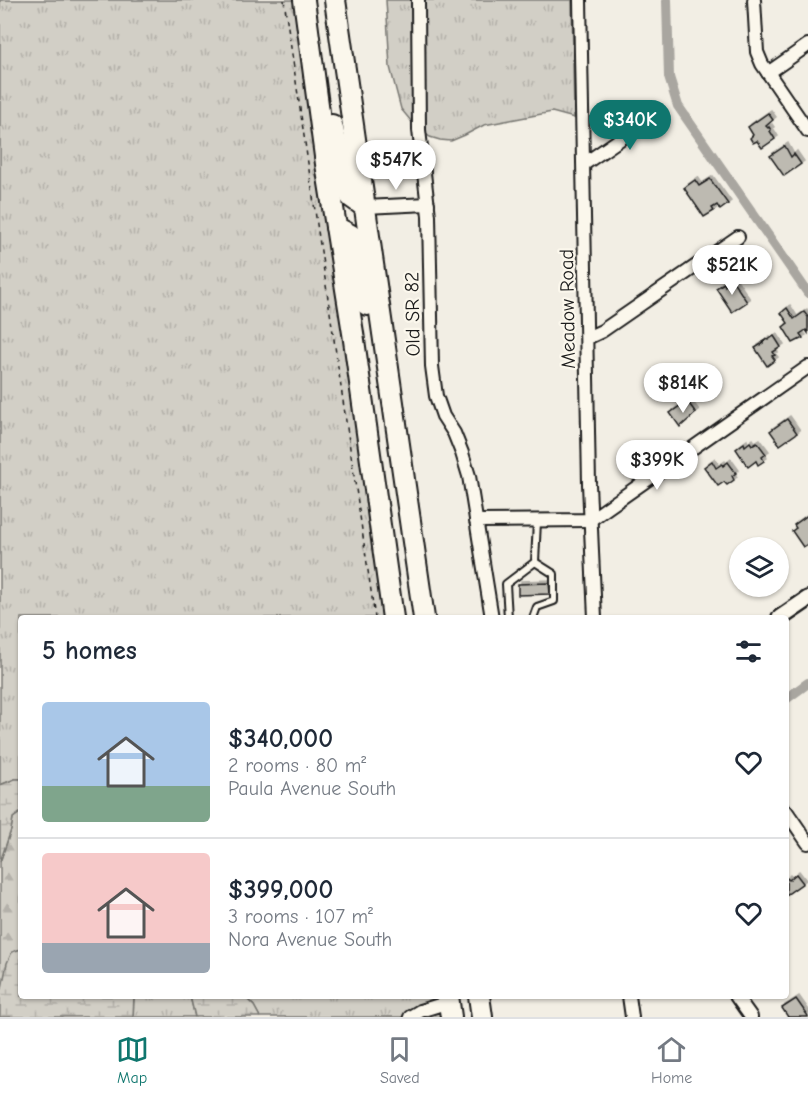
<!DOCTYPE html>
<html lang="en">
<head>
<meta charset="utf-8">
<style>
  :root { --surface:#fff; --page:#f6f6f7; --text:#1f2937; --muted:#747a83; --line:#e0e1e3; --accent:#0f766e }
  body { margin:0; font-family:"Comic Neue",sans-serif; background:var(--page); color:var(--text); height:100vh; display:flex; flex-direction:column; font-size:22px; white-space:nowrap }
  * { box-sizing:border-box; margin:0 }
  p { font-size:20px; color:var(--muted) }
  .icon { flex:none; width:33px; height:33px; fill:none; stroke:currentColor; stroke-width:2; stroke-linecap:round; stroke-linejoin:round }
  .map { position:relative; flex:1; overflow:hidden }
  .drawer { position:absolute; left:18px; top:615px; width:771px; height:384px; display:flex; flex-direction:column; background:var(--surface); border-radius:6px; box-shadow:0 2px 4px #0004 }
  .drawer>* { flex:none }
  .controls { position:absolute; left:729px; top:537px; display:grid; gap:12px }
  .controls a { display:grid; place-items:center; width:60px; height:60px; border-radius:50%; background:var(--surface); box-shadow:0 2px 4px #0004; font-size:30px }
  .price { position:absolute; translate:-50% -51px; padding:0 14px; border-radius:21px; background:#fff; color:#222; font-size:20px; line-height:39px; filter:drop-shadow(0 2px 3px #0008) }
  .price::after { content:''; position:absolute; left:50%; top:36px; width:18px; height:14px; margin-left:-9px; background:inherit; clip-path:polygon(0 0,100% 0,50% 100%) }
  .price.current { background:var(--accent); color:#fff }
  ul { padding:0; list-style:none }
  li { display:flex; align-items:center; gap:18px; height:150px; padding:0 24px }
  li+li { border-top:2px solid var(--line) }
  li span { display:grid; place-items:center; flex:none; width:168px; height:120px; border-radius:6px; color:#555 }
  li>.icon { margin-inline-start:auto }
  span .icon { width:72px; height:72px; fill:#fffc; stroke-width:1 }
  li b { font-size:26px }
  h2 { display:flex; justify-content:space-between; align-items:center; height:72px; padding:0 24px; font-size:26px }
  .menu { display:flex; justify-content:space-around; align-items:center; height:84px; border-top:2px solid var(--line); background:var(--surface); font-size:16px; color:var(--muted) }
  .menu a { display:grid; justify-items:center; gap:3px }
  .menu .current { color:var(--accent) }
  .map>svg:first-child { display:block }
  .grass { fill:url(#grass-tufts); stroke:#777671; stroke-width:1.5 }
  .forest { fill:url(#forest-firs); stroke:#777671; stroke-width:1.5 }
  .wetland { fill:url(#wetland-marsh); stroke:#777671; stroke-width:1.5 }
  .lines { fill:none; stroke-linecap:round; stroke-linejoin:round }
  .canal { stroke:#a9a6a0; stroke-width:10 }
  .building { fill:#bdbab1; stroke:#1c1c1c; stroke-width:1.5; filter:url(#shadow) }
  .service-casing { stroke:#1c1c1c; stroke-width:10 }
  .minor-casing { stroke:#1c1c1c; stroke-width:16 }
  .tertiary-casing { stroke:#1c1c1c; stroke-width:20 }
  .trunk-casing { stroke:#1c1c1c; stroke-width:24 }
  .path { stroke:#1c1c1c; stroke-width:1.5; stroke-dasharray:4.5 4.5; stroke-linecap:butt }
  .service { stroke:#fbf7ec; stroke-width:6 }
  .minor { stroke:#fbf7ec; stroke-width:12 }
  .tertiary { stroke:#fbf7ec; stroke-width:15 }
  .trunk { stroke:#fbf7ec; stroke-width:20 }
  .labels { text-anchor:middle; stroke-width:4.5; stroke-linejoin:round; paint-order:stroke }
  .street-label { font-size:20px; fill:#1c1c1c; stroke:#fbf7ec }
</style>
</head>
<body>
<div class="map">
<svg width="808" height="1017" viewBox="0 0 808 1017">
  <defs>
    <pattern id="grass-tufts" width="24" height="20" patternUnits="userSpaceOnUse" patternTransform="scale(1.5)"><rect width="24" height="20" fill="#d2cfc6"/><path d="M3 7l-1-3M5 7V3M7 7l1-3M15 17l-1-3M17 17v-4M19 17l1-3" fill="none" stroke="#b4b1aa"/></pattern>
    <pattern id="forest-firs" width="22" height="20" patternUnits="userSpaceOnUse" patternTransform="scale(1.5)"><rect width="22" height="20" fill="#d2cfc6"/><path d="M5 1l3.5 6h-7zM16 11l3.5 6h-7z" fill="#b4b1aa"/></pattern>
    <pattern id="wetland-marsh" width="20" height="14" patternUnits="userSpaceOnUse" patternTransform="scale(1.5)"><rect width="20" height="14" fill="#d2cfc6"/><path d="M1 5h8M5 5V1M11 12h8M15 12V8" fill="none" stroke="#b4b1aa"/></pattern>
    <filter id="shadow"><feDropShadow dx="3" dy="-3" stdDeviation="0" flood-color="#0004"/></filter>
  </defs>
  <rect width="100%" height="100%" fill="#f2eee4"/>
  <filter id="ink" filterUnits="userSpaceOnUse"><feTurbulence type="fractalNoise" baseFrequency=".0167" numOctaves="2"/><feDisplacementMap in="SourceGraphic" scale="12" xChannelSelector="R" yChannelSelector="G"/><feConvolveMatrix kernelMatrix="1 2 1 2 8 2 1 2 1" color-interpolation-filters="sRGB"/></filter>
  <g filter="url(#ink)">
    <g class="grass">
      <path d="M0 0H299L387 618H21V779H15L0 785Z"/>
      <path d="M386 0H572L574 118 552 112 484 125 465 135 451 141 440 140 430 137 416 127 401 109 390 67Z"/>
      <path d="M134 996H190L195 1017H133Z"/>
      <path d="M244 996H442L445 1017H260L254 1006Z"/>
    </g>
    <path class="forest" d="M21 812V949L12 952 2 988 0 989V862L11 830 13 818Z"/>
    <g class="wetland">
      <path d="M15 779H21V812L13 818 11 830 0 862V785Z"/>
      <path d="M21 949V996H134L133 1017H0V989L2 988 7 963 12 952Z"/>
      <path d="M190 996H244L254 1006 260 1017H195Z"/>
    </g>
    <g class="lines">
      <g class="canal">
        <path d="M667 0 669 77 678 106 808 293"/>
        <path d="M786 699 808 683"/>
      </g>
    </g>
    <g class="building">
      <path d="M768 113 773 120 766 126 768 128 769 127 771 130 770 131 775 139 762 148 757 141 753 143 750 138 753 135 748 127Z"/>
      <path d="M785 146 791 157 794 154 801 164 784 176 770 156Z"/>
      <path d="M710 179 728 204 720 210 717 205 712 208 714 211 704 217 684 188 695 180 699 186Z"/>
      <path d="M731 281H733L747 302 732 312 716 288 724 283 725 286Z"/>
      <path d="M787 308 794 319 804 312 808 317V333L806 330 800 334 803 338 793 343 783 327 788 323 781 313Z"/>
      <path d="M774 336 781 347 773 352 775 355 772 356 775 360 767 366 755 348 763 343 762 342 767 339 768 340Z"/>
      <path d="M687 401 696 413 680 427 670 413Z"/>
      <path d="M787 419 797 433 780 445 770 431Z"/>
      <path d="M750 442 752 445 757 442 766 454 762 457 764 461 758 465 756 461 748 467 736 449 744 443 745 446Z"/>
      <path d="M712 461 716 468 722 464 723 466 728 462 736 473 732 476 734 480 727 485 724 482 718 486 704 467Z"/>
      <path d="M808 515V544L803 547 792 531 796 528 794 525Z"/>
      <path d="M549 583 550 594 518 595V584Z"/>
      <path d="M796 874 803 883 786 895V879L787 878 789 880Z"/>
      <path d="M796 999 808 1016V1017H788L782 1008Z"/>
    </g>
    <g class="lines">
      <g class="service-casing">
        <g id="service">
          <path d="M508 618 506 584 535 562 537 521"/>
          <path d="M533 618 537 607 554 601V574L535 562"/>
        </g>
      </g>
      <g class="minor-casing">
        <g id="minor">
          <path d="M418 0 419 130 429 216 432 366 436 396 443 416 454 433 462 453 469 476 492 618"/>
          <path d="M580 0 589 484 595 618"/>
          <path d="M754 0 757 52 762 64 808 131"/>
          <path d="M768 73 808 45"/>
          <path d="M584 164 658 113"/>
          <path d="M365 207 428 204"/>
          <path d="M587 338 602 331 738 237"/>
          <path d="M476 521 590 520 808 367"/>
          <path d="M786 811 808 843"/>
          <path d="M629 996 632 1017"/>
          <path d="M736 996 751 1017"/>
          <path d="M410 1017 420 1011 449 1002"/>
        </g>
      </g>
      <g class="tertiary-casing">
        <path id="tertiary" d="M780 618 808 599"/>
      </g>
      <g class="trunk-casing">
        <g id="trunk">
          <path d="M304 0 326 164 353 333 393 618"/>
          <path d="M335 0 424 618"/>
          <path d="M332 125 347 188 351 197 365 207"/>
          <path d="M336 227 351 235 357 256 367 305"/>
          <path d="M448 996 451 1017"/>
          <path d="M479 996 482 1017"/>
        </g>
      </g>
      <path class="path" d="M284 0 375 618"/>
      <use href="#service" class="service"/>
      <use href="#minor" class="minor"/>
      <use href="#tertiary" class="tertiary"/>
      <use href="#trunk" class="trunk"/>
    </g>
  </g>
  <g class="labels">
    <g class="street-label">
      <text transform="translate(567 309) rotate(-91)" y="7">Meadow Road</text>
      <text transform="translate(412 314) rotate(-91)" y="7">Old SR 82</text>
    </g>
  </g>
</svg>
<div class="controls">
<a><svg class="icon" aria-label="layers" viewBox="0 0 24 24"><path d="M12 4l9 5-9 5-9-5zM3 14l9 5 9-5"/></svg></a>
</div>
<b class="price current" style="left:630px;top:151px">$340K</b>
<b class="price" style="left:396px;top:191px">$547K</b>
<b class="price" style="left:732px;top:296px">$521K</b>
<b class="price" style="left:683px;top:414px">$814K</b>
<b class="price" style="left:657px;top:491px">$399K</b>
<section class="drawer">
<h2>5 homes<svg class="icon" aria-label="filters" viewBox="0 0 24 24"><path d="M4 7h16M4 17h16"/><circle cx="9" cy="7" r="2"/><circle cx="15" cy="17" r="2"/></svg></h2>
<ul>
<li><span style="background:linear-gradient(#a9c7e8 70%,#7fa58c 0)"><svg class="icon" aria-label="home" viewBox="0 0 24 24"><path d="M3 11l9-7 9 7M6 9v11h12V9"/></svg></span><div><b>$340,000</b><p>2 rooms · 80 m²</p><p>Paula Avenue South</p></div><svg class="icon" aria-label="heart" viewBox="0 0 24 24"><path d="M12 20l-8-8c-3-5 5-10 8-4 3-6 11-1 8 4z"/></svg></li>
<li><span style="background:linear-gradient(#f6c9c9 75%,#9aa5b1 0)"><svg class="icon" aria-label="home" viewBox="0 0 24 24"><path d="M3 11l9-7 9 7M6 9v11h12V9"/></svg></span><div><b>$399,000</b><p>3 rooms · 107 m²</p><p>Nora Avenue South</p></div><svg class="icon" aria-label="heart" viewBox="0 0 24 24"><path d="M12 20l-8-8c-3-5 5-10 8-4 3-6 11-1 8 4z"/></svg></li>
</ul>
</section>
</div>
<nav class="menu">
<a class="current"><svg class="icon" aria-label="map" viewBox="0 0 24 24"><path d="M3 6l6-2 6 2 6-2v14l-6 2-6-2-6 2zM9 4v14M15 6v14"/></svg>Map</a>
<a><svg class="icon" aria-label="saved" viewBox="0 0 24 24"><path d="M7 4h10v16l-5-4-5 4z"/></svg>Saved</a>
<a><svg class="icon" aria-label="home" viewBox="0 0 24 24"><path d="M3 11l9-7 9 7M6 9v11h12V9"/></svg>Home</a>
</nav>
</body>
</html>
